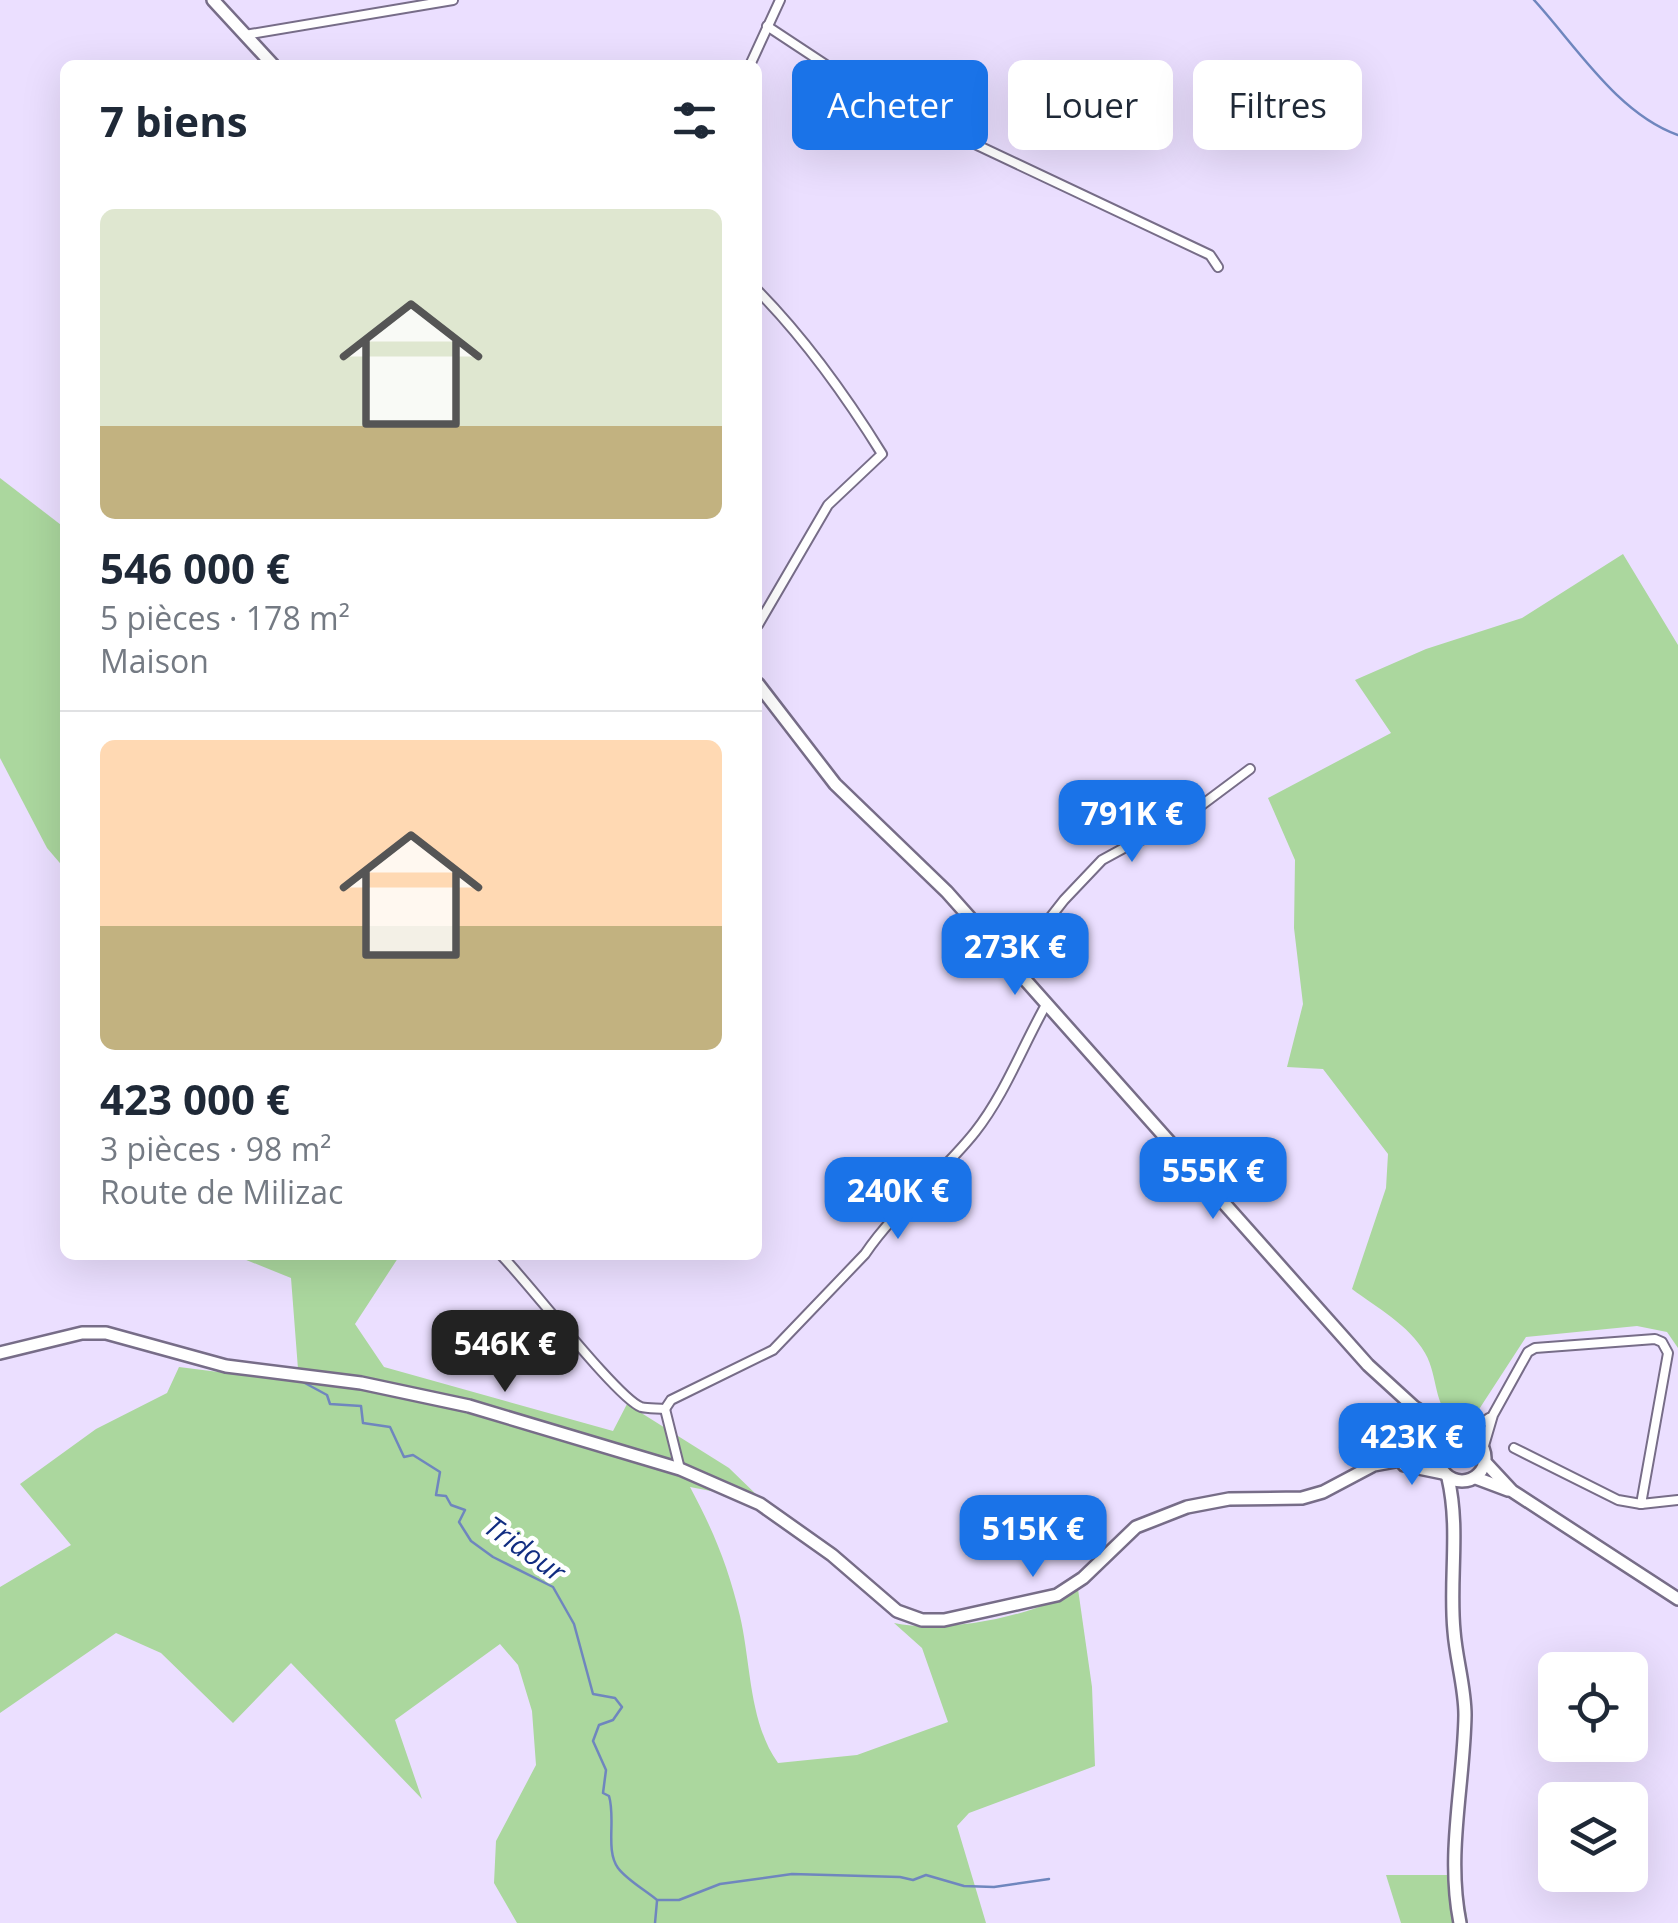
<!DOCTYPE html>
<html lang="fr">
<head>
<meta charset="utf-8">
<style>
  :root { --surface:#fff; --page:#f6f6f7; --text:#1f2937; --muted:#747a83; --line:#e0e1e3; --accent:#1a73e8 }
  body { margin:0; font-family:"Open Sans",sans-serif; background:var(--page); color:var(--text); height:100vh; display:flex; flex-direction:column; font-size:38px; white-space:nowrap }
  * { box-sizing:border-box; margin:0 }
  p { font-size:32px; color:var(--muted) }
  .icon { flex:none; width:55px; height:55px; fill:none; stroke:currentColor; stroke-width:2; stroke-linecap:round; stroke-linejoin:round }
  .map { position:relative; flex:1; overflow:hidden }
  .details { position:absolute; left:60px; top:60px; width:702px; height:1200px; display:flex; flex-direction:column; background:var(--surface); border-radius:15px; box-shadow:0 10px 40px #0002 }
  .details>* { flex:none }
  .hud { position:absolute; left:792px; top:60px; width:735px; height:90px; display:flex; gap:20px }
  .buttons { position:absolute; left:1538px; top:1652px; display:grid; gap:20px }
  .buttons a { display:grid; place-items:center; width:110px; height:110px; border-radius:15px; background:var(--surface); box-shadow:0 10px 40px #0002; font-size:50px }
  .price { position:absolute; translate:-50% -85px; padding:0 22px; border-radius:20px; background:var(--accent); color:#fff; font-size:32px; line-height:65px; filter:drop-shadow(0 2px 5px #0008) }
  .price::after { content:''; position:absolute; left:50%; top:60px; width:30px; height:22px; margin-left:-15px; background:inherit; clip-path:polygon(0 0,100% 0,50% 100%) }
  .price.on { background:#222; color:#fff }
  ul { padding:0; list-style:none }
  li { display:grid; align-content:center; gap:20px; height:530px; padding:0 40px }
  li+li { border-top:2px solid var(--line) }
  li span { display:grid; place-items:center; height:310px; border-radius:15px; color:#555 }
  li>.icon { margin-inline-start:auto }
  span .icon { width:180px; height:180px; fill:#fffc; stroke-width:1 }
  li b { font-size:42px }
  h2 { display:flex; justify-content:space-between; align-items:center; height:120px; padding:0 40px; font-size:42px }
  .tag { padding:0 35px; border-radius:15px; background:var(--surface); box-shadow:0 10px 40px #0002; font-size:35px; line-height:90px }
  .tag.on { background:var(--accent); color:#fff }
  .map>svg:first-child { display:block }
  .green { fill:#abd79e }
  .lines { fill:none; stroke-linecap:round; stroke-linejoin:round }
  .stream { stroke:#6f86be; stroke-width:2.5 }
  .street-casing { stroke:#776d88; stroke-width:12 }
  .secondary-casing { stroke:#776d88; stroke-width:16 }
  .street { stroke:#fff; stroke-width:8 }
  .secondary { stroke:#fff; stroke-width:11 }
  .labels { text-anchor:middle; stroke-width:9; stroke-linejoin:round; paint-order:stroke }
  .water-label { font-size:28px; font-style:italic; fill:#112d81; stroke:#fff }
</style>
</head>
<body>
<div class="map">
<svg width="1678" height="1923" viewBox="0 0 1678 1923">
  <rect width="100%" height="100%" fill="#ebdfff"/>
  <g class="green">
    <path d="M0 478 65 528V869L47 848 0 758Z"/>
    <path d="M1623 554 1678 645V1358V1348L1667 1332 1637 1326 1526 1337 1474 1417 1457 1424C1432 1406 1439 1377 1425 1353 1409 1325 1376 1307 1352 1289L1386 1188 1388 1154 1323 1069 1287 1067 1303 1004 1294 928 1295 860 1268 798 1391 733 1355 680 1426 649 1522 618Z"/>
    <path d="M234 1255H400L355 1324 384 1367 613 1431 627 1404 729 1468 763 1501 690 1487C714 1532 728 1566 740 1616 751 1663 749 1723 778 1763L857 1755 948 1722 922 1648 894 1623C945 1634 1032 1617 1078 1589L1092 1687 1095 1766 969 1813 957 1826 986 1923H517L494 1883 496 1841 536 1765 532 1711 518 1665 500 1644 395 1720 422 1799 291 1663 233 1723 161 1653 116 1633 0 1713V1587L71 1545 20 1484 96 1429 167 1393 179 1367 299 1382 291 1278Z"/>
    <path d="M1386 1875H1460L1468 1923H1401Z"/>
  </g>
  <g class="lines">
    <g class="stream">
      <path d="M1534 0C1576 46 1618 114 1678 135"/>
      <path d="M303 1382 327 1395 330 1404 361 1406 363 1423 390 1427 404 1457 413 1455 440 1472 436 1495 446 1496 451 1505 465 1510 459 1522 471 1541 493 1557 553 1587 574 1624 593 1694 615 1698 622 1707 613 1720 599 1725 593 1741 606 1770 603 1793 609 1796C616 1819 605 1850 618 1868 627 1880 645 1890 657 1900"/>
      <path d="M658 1900H679L720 1884 792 1874 900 1877 913 1880 926 1875 964 1886 994 1887 1049 1879"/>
      <path d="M655 1923 657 1901"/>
    </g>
    <g class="street-casing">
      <g id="street">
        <path d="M767 26 873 96 1210 255 1218 267"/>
        <path d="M245 35 453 0"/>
        <path d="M750 65 780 0"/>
        <path d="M758 291C806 340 846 396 882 454L828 505 758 625"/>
        <path d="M1013 965 1064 900 1102 860 1135 842 1167 831 1250 769"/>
        <path d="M501 1255C528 1282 617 1398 641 1407 648 1409 658 1408 665 1409"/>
        <path d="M665 1409 671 1400 773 1350 865 1254C895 1209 941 1175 975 1132 1005 1094 1023 1045 1047 1003"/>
        <path d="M665 1409 680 1469"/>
        <path d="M1465 1435 1489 1418"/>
        <path d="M1514 1448 1618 1500 1641 1504"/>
        <path d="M1483 1449 1493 1415 1528 1352 1535 1348 1655 1339 1662 1342 1668 1353 1641 1504 1678 1500"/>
      </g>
    </g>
    <g class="secondary-casing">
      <g id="secondary">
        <path d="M213 0 273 65"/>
        <path d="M758 684 835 784 947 892 1368 1365 1414 1407 1458 1435"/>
        <path d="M0 1353 82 1333H106L226 1366 361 1383 469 1406 680 1469 760 1504 832 1555 897 1611 922 1620H944L1057 1595 1083 1578 1136 1527 1187 1507 1229 1499 1302 1498 1323 1492 1374 1465 1439 1453"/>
        <path d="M1422 1418 1439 1449"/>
        <circle cx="1462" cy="1458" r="23"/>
        <path d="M1485 1462 1512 1491 1678 1599"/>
        <path d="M1404 1465 1443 1473"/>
        <path d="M1448 1478C1460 1529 1449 1580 1454 1631 1456 1659 1465 1687 1465 1715 1464 1784 1446 1854 1460 1923"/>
        <path d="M1476 1478 1508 1490"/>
      </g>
    </g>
    <use href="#street" class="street"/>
    <use href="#secondary" class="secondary"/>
  </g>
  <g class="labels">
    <g class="water-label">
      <text transform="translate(525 1549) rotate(35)" y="10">Tridour</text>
    </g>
  </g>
</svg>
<div class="buttons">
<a><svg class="icon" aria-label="locate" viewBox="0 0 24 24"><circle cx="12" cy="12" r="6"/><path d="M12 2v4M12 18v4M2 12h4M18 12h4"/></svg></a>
<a><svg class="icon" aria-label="layers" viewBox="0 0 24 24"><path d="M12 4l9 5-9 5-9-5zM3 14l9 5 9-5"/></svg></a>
</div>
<b class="price" style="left:1132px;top:865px">791K €</b>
<b class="price" style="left:1015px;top:998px">273K €</b>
<b class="price" style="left:1213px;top:1222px">555K €</b>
<b class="price" style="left:898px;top:1242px">240K €</b>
<b class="price on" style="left:505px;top:1395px">546K €</b>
<b class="price" style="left:1412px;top:1488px">423K €</b>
<b class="price" style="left:1033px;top:1580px">515K €</b>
<div class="hud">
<a class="tag on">Acheter</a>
<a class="tag">Louer</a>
<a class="tag">Filtres</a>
</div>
<section class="details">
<h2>7 biens<svg class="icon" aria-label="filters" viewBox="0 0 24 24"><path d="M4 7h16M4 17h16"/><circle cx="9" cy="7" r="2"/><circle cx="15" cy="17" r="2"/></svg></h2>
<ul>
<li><span style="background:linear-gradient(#dfe7d0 70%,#c2b280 0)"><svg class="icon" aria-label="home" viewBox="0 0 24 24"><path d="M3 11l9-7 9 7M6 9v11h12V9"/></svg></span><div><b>546 000 €</b><p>5 pièces · 178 m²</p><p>Maison</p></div></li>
<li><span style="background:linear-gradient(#ffd9b3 60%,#c2b280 0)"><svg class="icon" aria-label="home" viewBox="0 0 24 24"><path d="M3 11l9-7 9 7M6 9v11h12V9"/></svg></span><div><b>423 000 €</b><p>3 pièces · 98 m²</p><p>Route de Milizac</p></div></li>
</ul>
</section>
</div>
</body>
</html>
